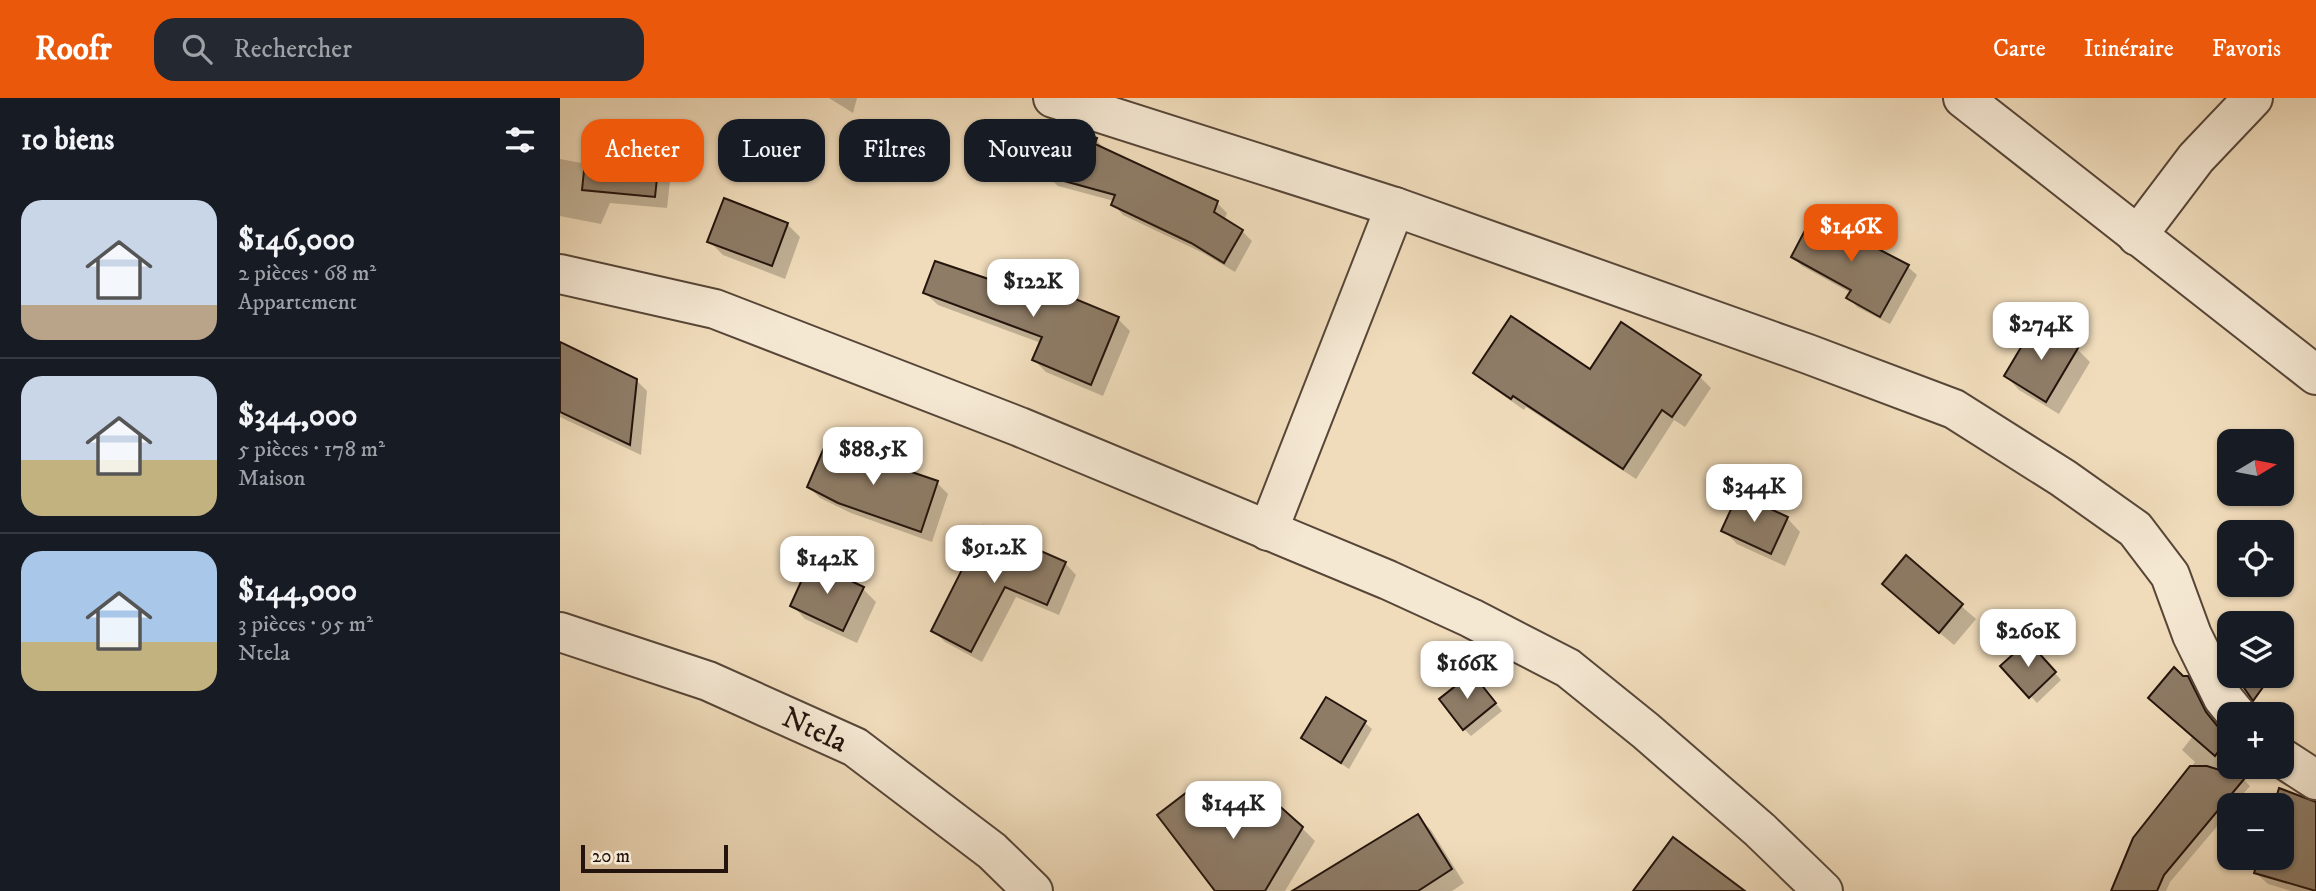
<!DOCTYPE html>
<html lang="fr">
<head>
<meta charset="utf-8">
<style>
  :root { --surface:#171b24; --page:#242831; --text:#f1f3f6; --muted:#9ea1a6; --line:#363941; --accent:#ea580c }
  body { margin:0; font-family:"IM FELL DW Pica",serif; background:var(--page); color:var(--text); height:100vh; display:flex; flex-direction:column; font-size:26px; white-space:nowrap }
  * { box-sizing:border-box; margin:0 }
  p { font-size:23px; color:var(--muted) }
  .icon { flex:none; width:38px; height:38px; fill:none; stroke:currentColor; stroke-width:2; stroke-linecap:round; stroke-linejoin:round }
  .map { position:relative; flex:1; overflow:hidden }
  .drawer { display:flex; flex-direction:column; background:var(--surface); width:560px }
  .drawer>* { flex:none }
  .top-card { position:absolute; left:21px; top:21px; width:665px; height:63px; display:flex; gap:14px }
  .needle { width:46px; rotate:80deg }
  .buttons { position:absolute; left:1657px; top:331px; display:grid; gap:14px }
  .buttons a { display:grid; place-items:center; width:77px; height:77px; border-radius:14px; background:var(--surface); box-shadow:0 2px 5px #0004; font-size:35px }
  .scale { position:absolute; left:21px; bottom:18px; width:147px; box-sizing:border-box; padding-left:7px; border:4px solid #24140d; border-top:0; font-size:19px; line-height:24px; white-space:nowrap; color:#24140d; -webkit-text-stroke:5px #f5e8d3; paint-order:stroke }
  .price { position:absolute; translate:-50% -60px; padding:0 16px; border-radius:14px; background:#fff; color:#222; font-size:23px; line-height:46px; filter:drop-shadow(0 2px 4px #0008) }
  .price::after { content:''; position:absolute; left:50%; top:42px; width:21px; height:16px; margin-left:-10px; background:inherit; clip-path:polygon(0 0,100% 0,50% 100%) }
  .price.selected { background:var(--accent); color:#fff }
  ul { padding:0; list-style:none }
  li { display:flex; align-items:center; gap:21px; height:175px; padding:0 21px }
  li+li { border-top:2px solid var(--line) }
  li span { display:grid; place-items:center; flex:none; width:196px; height:140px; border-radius:21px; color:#555 }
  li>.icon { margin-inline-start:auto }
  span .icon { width:84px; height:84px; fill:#fffc; stroke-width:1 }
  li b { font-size:30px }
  h2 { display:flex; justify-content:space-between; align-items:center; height:84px; padding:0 21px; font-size:30px }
  .tag { padding:0 24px; border-radius:21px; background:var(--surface); box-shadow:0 2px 5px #0004; font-size:24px; line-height:63px }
  .tag.selected { background:var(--accent); color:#fff }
  header { display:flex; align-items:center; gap:42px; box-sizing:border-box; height:98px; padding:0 35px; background:var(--accent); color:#fff }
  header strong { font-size:33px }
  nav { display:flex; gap:38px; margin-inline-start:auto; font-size:24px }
  .search { width:490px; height:63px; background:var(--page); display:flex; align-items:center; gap:18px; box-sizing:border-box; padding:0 24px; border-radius:21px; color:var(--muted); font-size:26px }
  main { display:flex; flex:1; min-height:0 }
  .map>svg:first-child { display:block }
  .shadow { fill:#0003 }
  .building { fill:#8e7c67; stroke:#24140d; stroke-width:2 }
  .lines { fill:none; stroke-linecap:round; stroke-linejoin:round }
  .street-casing { stroke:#574638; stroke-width:42 }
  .street { stroke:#f5e8d3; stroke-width:38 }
  .labels { text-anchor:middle; stroke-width:6; stroke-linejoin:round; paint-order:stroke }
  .street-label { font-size:30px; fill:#24140d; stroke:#f5e8d3 }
</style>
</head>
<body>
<header>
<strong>Roofr</strong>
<div class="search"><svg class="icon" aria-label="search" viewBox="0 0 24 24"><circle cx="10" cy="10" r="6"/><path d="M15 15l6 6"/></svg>Rechercher</div>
<nav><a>Carte</a><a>Itinéraire</a><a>Favoris</a></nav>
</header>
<main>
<section class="drawer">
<h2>10 biens<svg class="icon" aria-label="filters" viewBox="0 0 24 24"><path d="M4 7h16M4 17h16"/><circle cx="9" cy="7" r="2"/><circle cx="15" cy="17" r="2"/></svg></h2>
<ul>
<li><span style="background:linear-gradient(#c9d6e8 75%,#b9a48a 0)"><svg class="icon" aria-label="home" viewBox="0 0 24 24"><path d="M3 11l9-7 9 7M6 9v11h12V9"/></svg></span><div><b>$146,000</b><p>2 pièces · 68 m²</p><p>Appartement</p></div></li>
<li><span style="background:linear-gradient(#c9d6e8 60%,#c2b280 0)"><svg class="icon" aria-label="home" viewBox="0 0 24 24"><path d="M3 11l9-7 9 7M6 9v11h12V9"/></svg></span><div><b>$344,000</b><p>5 pièces · 178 m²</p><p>Maison</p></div></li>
<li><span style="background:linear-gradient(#a9c7e8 65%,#c2b280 0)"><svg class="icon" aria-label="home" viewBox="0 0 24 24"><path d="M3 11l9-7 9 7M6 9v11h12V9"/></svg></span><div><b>$144,000</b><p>3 pièces · 95 m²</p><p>Ntela</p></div></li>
</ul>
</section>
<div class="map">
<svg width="1756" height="793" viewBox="0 0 1756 793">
  <rect width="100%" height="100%" fill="#f0dcbb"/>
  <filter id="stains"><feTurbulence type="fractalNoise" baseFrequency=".00286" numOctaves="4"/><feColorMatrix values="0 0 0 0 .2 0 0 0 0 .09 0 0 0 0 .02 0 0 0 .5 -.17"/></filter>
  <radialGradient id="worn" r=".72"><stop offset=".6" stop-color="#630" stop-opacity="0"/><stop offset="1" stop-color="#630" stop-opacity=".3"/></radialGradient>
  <g class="shadow">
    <path d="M269 0H297L293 15Z"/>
    <path d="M536 42 546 52 657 105 667 115 664 123 682 133 692 143 675 174 643 155 563 117 553 106 554 103 498 88 488 78Z"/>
    <path d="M100 44 113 56 107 110 50 105 41 126 0 118V61L27 66Z"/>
    <path d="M1254 119 1348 169 1357 177 1330 226 1297 209 1289 200 1291 195 1242 168 1233 159Z"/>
    <path d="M227 126 240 139 225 181 163 157 149 143Z"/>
    <path d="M365 195 498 206 502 197 558 221 570 233 543 298 486 274 474 262 481 245 378 207Z"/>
    <path d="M0 246 76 282 87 293 81 357 0 319Z"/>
    <path d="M1517 251 1530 264 1499 316 1459 292 1446 278Z"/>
    <path d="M1031 273 1139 278 1151 290 1125 329 1114 322 1076 381 966 309 964 312 927 286 915 274Z"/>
    <path d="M377 385 388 396 372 444 291 415 260 400 249 389Z"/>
    <path d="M1227 420 1240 434 1225 468 1177 446 1164 433Z"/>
    <path d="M425 430 505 465 516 477 499 517 456 499 422 564 385 544 373 532Z"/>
    <path d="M1346 460 1416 521 1394 547 1337 499Z"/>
    <path d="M303 491 316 504 297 545 245 521 232 507Z"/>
    <path d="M1475 552 1501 582 1477 605 1443 568Z"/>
    <path d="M912 577 942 613 911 638 904 631Z"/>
    <path d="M1630 586 1638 594 1652 623 1661 633 1670 639V668H1694L1683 681 1690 688 1674 707H1670V713L1610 784 1606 793H1558L1574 741 1635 664 1622 652 1633 638Z"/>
    <path d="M767 601 805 625 812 631 789 671 743 640Z"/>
    <path d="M635 690 672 735 742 730 755 743 725 793H657Z"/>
    <path d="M1756 705V793H1731L1708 786 1696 775 1700 760H1722V707H1716Z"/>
    <path d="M857 718 871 732 904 785 892 793H735Z"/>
  </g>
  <g class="building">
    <path d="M500 30 537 40 535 46 658 103 654 114 683 132 664 165 631 145 551 107 555 97 486 78Z"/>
    <path d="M28 34 101 42 95 99 22 92Z"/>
    <path d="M164 100 228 125 212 168 147 144Z"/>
    <path d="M1253 117 1349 167 1320 219 1286 200 1291 192 1231 159Z"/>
    <path d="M375 163 497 204 501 195 559 219 531 287 472 262 482 239 363 195Z"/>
    <path d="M951 218 1030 271 1061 224 1141 277 1112 319 1102 312 1063 371 953 298 951 301 913 275Z"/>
    <path d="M1476 224 1518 250 1486 304 1444 278Z"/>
    <path d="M0 244 77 281 70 347 0 314Z"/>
    <path d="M266 345 378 383 361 434 278 405 247 389Z"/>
    <path d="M1178 396 1228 419 1211 456 1161 433Z"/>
    <path d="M424 428 506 464 487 507 445 489 411 554 371 533Z"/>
    <path d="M1346 457 1403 506 1379 535 1322 486Z"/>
    <path d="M250 464 304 489 283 533 230 508Z"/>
    <path d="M1468 543 1496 574 1469 600 1440 568Z"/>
    <path d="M1614 569 1623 578H1628L1646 614 1659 630 1670 637 1655 658 1588 600Z"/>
    <path d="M912 575 936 605 903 632 879 601Z"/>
    <path d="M1676 578H1711L1693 603Z"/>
    <path d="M766 599 806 623 781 665 741 640Z"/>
    <path d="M1630 668H1647L1685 680 1604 777 1597 793H1551L1573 740Z"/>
    <path d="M635 688 670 734 705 695 743 729 705 793H655L597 717Z"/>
    <path d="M1719 690 1756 704V793L1694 775 1699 760H1722V707H1714Z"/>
    <path d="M858 716 892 771 858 793H732Z"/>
    <path d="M1113 739 1185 793H1073Z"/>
  </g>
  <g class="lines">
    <g class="street-casing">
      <g id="street">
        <path d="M493 0 835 109 1248 256 1394 311 1503 380 1575 431 1610 477 1632 537 1663 600 1676 616"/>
        <path d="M1403 0 1756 277"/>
        <path d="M1577 138 1636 60 1693 0"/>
        <path d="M0 176 155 211 460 329 828 482 911 520 1008 570 1086 633 1200 732 1263 793"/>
        <path d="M708 433 835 109"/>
        <path d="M0 534 148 583 295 649 432 753 473 793"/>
        <path d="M1722 660 1756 682"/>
      </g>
    </g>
    <use href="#street" class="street"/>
  </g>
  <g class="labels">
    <g class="street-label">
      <text transform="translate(255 631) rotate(25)" y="10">Ntela</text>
    </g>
  </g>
  <rect width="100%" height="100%" filter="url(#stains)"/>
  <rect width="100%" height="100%" fill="url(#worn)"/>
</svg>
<div class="buttons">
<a><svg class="needle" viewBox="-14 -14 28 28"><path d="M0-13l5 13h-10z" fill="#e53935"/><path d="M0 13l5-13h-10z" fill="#9ea1a6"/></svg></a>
<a><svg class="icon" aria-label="locate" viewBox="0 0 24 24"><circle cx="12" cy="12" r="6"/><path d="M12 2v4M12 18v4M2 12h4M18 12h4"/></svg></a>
<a><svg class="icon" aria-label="layers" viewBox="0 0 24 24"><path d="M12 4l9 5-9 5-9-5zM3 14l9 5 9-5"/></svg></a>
<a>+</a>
<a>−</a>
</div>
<div class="scale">20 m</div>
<b class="price selected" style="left:1291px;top:166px">$146K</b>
<b class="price" style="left:473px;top:221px">$122K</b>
<b class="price" style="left:1481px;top:264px">$274K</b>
<b class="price" style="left:313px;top:389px">$88.5K</b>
<b class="price" style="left:1194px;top:426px">$344K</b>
<b class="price" style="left:434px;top:487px">$91.2K</b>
<b class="price" style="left:267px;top:498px">$142K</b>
<b class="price" style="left:1468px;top:571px">$260K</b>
<b class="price" style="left:907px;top:603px">$166K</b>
<b class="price" style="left:673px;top:743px">$144K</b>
<div class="top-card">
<a class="tag selected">Acheter</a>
<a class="tag">Louer</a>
<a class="tag">Filtres</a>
<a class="tag">Nouveau</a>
</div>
</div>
</main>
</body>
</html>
